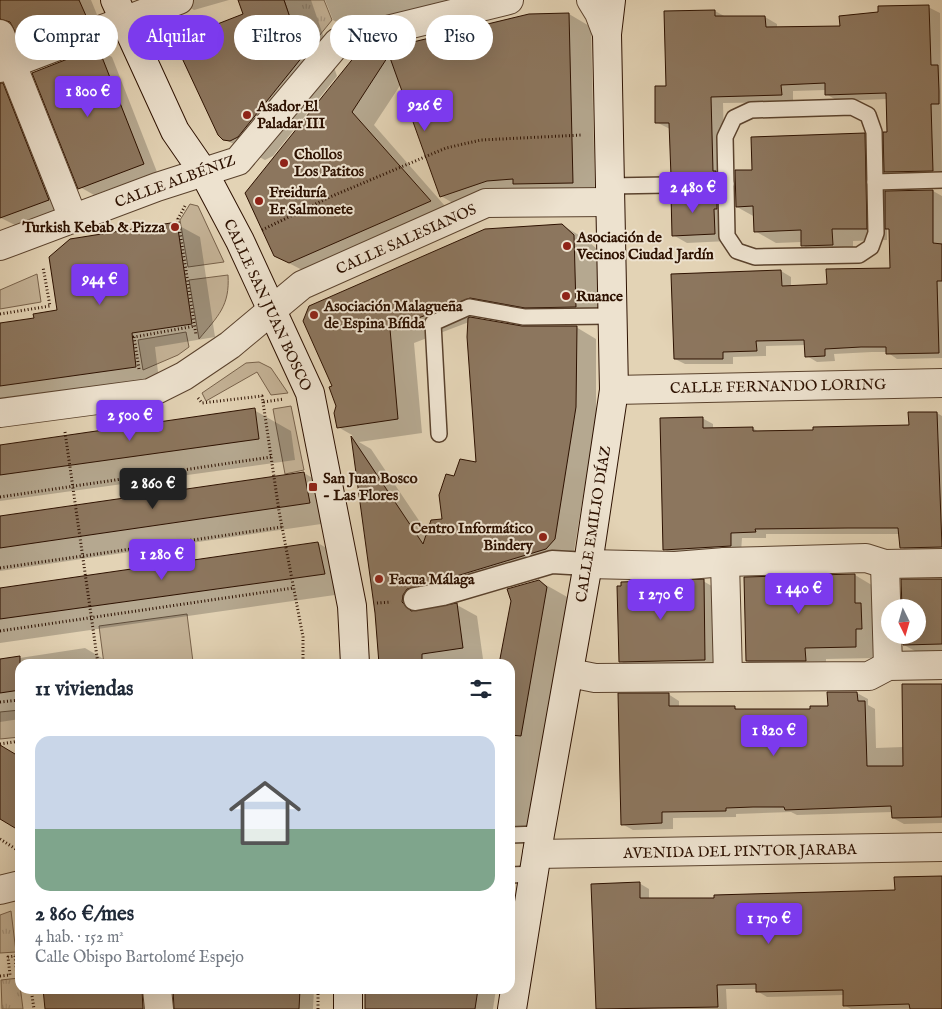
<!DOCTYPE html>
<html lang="es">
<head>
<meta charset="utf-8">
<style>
  :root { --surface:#fff; --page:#f6f6f7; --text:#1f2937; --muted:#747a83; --accent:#7c3aed }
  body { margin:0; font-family:"IM FELL English",serif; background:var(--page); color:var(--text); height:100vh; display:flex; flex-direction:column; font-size:19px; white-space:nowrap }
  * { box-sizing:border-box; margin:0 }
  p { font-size:16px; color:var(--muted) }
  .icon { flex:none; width:28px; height:28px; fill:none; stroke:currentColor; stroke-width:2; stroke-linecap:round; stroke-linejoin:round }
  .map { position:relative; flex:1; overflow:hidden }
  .details { position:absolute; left:15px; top:659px; width:500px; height:335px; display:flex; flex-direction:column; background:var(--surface); border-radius:15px; box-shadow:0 5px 20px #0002 }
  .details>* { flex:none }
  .banner { position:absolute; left:15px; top:15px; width:500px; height:45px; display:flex; gap:10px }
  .needle { width:32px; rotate:175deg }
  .controls { position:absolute; left:881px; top:599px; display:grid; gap:10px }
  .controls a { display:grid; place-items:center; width:45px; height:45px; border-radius:50%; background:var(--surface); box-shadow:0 5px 20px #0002; font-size:25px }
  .price { position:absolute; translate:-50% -42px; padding:0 11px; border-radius:5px; background:var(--accent); color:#fff; font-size:16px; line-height:32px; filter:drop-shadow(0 1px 2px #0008) }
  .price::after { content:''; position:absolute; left:50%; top:30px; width:15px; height:11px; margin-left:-8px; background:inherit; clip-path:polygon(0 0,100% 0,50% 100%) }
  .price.current { background:#222; color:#fff }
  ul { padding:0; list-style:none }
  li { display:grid; align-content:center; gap:10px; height:265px; padding:0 20px }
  li span { display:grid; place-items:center; height:155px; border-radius:15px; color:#555 }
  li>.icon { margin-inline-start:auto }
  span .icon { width:90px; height:90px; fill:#fffc; stroke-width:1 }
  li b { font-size:21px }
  h2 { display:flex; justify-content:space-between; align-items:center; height:60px; padding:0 20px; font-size:21px }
  .pill { padding:0 18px; border-radius:22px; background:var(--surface); box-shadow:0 5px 20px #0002; font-size:18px; line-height:45px }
  .pill.current { background:var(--accent); color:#fff }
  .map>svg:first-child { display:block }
  .grass { fill:url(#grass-tufts); stroke:#78624b }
  .garden { fill:#c4b296; stroke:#78624b }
  .shadow { fill:#0003; fill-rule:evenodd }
  .building { fill:#8c765e; stroke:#2d1100 }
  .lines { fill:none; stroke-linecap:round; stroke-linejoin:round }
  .service-casing { stroke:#5a422d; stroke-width:18 }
  .pedestrian-casing { stroke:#5a422d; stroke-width:25 }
  .minor-casing { stroke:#5a422d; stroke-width:30 }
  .tertiary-casing { stroke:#5a422d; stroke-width:30 }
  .secondary-casing { stroke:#2d1100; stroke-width:30 }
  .path { stroke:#2d1100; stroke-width:3; stroke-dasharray:1 2.5; stroke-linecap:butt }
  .service { stroke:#ede2cf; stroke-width:15 }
  .pedestrian { stroke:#ede2cf; stroke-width:22 }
  .minor { stroke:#ede2cf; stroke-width:28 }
  .tertiary { stroke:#ede2cf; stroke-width:28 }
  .secondary { stroke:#ede2cf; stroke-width:28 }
  .poi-dot { fill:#8f2418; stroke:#ede2cf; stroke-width:2 }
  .labels { text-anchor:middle; stroke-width:4; stroke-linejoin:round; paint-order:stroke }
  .poi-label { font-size:15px; font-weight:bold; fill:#2d1100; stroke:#ede2cf; text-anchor:start }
  .street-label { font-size:15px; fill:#2d1100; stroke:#ede2cf }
</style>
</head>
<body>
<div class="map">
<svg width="942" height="1009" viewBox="0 0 942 1009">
  <defs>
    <pattern id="grass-tufts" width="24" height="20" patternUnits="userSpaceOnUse" patternTransform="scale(1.25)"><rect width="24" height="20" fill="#c4b296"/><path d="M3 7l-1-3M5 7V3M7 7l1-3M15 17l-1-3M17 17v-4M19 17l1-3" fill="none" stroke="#a99880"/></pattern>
  </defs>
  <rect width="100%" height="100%" fill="#e3d3b5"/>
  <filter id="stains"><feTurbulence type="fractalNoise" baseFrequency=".004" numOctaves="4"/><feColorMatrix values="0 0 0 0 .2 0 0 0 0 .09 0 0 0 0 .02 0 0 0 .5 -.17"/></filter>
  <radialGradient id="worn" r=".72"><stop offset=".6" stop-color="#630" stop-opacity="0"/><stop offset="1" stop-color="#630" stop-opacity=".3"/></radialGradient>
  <g class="grass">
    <path d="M284 0H324L332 20 303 56Z"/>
    <path d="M11 911 16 952 0 953V915Z"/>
    <path d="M19 978 23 1009H2L1 980Z"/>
  </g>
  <g class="garden">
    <path d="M190 204 198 206 224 262 188 267 180 220Z"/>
    <path d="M37 274 41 302 0 309V290Z"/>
    <path d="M228 275C230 306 218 316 199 339L189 280Z"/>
    <path d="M186 332 189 347 178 355 143 370 138 340Z"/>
    <path d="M259 362 271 368 288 393 271 395 257 372 206 401 202 393 246 363Z"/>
    <path d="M291 406 304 470 285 474 273 409Z"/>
    <path d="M187 614 193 662 104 664 99 626Z"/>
    <path d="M20 710V737L0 739V712Z"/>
  </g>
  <g class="shadow">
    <path d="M0 0H91L102 27 37 52 22 43 14 27 10 28 0 40Z"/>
    <path d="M177 0H229L194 10Z"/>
    <path d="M240 0H311L337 76 273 156 265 160 224 139 245 15Z"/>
    <path d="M325 0H461L349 29 333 20Z"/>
    <path d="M928 7 940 13 942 177 897 178 885 172 886 192 933 191 942 196V358L897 359 887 352H872L834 354 835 361 817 362 807 356 806 345 766 346V356L733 357V364H685L675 359 781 271 791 277V287L828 286 891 269 890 230 887 228V240L853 241V256L823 257 802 245V242L776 243 755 231V217L737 207 753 171 864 135 885 146 888 133 887 99 838 101 826 94V90L793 91V102L723 103 725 177 684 182 672 175 670 129 656 122 667 87 715 11 726 17H765L777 24V28L841 27Z"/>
    <path d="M569 14 591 27 595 195 463 209 441 196 401 84 374 125 452 214 312 275 275 256 356 57Z"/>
    <path d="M98 49 112 57 157 172 94 195 80 187Z"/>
    <path d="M0 79 1 84 18 93 64 209 17 226 1 218 0 214Z"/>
    <path d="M716 195 730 203 728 241 687 243 673 235Z"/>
    <path d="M176 224 200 237 215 337 155 347 159 380 0 403V324L35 319 59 311Z"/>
    <path d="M562 225 587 240 599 251 600 321 496 311 476 319 522 328 576 327 596 339V419L574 551 566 560 422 611 457 605 477 616 483 659 451 664H379V633L352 435 338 427 337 406 333 387 304 321ZM469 322 477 464 455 478 443 520 428 534 371 449 359 442 422 433 414 343Z"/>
    <path d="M254 410 291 431 295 460 0 501V447Z"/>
    <path d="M937 413 942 416V553L912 554 901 547 900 534H766V538H742L741 552 675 556 664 549 702 418 713 424V429L753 428 760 433 910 427Z"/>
    <path d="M304 473 336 492 342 521 0 571V518Z"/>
    <path d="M318 543 350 562 356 592 0 643V589Z"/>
    <path d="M855 575 875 587 877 658 826 659V672H768L747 661Z"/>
    <path d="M942 579V651H915L904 645V635H918V608Z"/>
    <path d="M539 581 576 602 546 830 510 831V664Z"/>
    <path d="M703 581 724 593 725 671 641 673 620 661 622 587Z"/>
    <path d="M85 648 112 664H20V719L0 722V661Z"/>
    <path d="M942 685V823L904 824 893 818V812L797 815 791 812 736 814V817L673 818V829L633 830 622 824 668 694 679 701V707L735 708 740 711 811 710 829 707 857 693 868 699V705L875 709 876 748 903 747Z"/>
    <path d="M942 877V1009H851L844 1005V995L767 997 757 991V989H726L727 1009H598L593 885 639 883 649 889V899H715L896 891Z"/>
    <path d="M44 989H159L157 1009H47Z"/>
    <path d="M173 989H314L313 1009H176Z"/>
    <path d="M366 989H496L493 1009H366Z"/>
  </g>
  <g class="building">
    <path d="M0 0H79L87 18 21 43 10 22 0 19Z"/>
    <path d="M238 0H284L303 56 238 137 230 141 223 140 218 135 174 41 243 14Z"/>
    <path d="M929 5 931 65H938L939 91V104H931L933 171 884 172 883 132H887L886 93 825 95V83L781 85 782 95 711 97 713 171H716V175L671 176 669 123H655V86H666L664 11 715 10V16H765L766 27 840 26 839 16 878 12V6Z"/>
    <path d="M569 13 573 183 513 184V179L487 181 440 197 389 55 352 112 431 201 289 263 274 256 245 193 355 56 529 14Z"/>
    <path d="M98 47 144 164 78 189 32 73Z"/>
    <path d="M0 83H3L49 200 0 218Z"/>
    <path d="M865 133 867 229H832L833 245 801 246V230L754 232 753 206 736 207 735 170H752L751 137Z"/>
    <path d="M933 190V243L942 244V281H937L939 353 886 354V347H861L825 349V356L805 357 804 340 756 341 757 351 723 352V359H674L671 274 781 270 782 286 827 284 826 269 890 268 889 229H885V191Z"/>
    <path d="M671 194H717V209H714L715 234 672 236Z"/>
    <path d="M177 222 192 324 132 333 136 367 0 386V323L34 318 33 314 57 310 49 257 70 239Z"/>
    <path d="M562 224 574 235 576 307 525 308 470 298 390 329 398 419 337 428 334 413 336 406 329 387 332 386 303 321 309 306 485 229Z"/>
    <path d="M470 317 522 326H577L576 407 555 539 546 549 440 581 407 589 403 595 402 602 411 611 457 603 463 648 422 654V664H379L375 613 351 436 423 544 431 520 442 519 439 495 446 474 454 476 460 459 476 462 467 337 468 318Z"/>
    <path d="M255 408 259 439 0 475V445Z"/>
    <path d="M908 412H937L942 547 900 548 898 528H848L755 529 756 532 731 533V546L663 550 660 418 703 417V428L753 427V431L813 430V427L909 425Z"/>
    <path d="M304 472 310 503 0 548V516Z"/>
    <path d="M318 542 325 574 0 619V588Z"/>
    <path d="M855 574V603H861L862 629H856V647L805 648 806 661H746L744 577Z"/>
    <path d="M704 579 705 660 619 662 617 586H621V582Z"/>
    <path d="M901 579H942V644L903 645V635H918V608H902Z"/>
    <path d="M539 580 547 587 521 736 510 735V664H499L511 601 507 589Z"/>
    <path d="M20 656V690L0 693V659Z"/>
    <path d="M902 684H942V817L892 818 891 806 785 810 784 807H753L726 808V811L662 812V823L621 825 618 693H669V706H735V709H810V706H828L827 692H857L858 701H865L867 766H903Z"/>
    <path d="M0 745 20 757V831L0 819Z"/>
    <path d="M942 876V1009H910L909 1004 843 1006V990L756 992V984L717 985 718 1007 596 1009 591 884 640 882V898H714V895L895 890 894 877Z"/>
    <path d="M43 989H142L143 1009H45Z"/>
    <path d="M173 989H300L299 1009H174Z"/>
    <path d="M365 989H478L475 1009H365Z"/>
  </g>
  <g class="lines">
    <g class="service-casing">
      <g id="service">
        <path d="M852 107 868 115 874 132 876 233 871 247 859 255 755 257 737 251 727 236 725 137 734 118 751 110Z"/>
        <path d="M875 182 942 180"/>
        <path d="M609 186 726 184"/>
        <path d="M439 434 433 323 469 307 524 317 611 316"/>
        <path d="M510 835 540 834"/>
        <path d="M510 875 534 874"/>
      </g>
    </g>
    <g class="pedestrian-casing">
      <path id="pedestrian" d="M415 599 443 594 552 562 588 564"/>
    </g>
    <g class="minor-casing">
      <g id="minor">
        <path d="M0 34 73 218"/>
        <path d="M0 68 179 0"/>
        <path d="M614 390 942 383"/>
        <path d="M0 413 150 393 184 376 230 345 302 285 486 203 609 202"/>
        <path d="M725 562 728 677"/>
        <path d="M588 564 675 566 725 562 866 558 885 564 942 563"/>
        <path d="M885 564 888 666"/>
        <path d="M570 673 595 678 869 676 888 666 942 665"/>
        <path d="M537 854 942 847"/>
        <path d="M0 890 20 885"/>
        <path d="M157 989 159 1009"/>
      </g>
    </g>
    <g class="tertiary-casing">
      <g id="tertiary">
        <path d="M591 0 599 13 607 34"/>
        <path d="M0 246 157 187 238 161 338 42 509 0"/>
      </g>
    </g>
    <g class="secondary-casing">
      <g id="secondary">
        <path d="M115 0 175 131 204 173 240 241 310 393 352 606 355 664"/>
        <path d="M348 1009V989"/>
        <path d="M512 1009 540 834 588 564 614 390 607 34 611 0"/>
      </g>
    </g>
    <g class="path">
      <path d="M185 206 178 219 196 335"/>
      <path d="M262 230 330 197 446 148 481 140 582 135"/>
      <path d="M0 314 50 306 43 267"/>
      <path d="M139 369 134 337 195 326"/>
      <path d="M198 398 202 403 262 396 263 402 284 399"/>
      <path d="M263 402 279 511 303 637V664"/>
      <path d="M65 432 98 664"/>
      <path d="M0 497 271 457"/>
      <path d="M0 568 282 527"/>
      <path d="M377 603 391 602"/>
      <path d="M0 631 293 588"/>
      <path d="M0 702 20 700"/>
      <path d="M0 744 20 741"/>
      <path d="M0 839 19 851 20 858"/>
      <path d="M0 976 10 975 8 957 15 956 17 976 20 975"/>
      <path d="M31 989 34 1009"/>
      <path d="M318 1009V989"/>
    </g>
    <use href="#service" class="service"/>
    <use href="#pedestrian" class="pedestrian"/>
    <use href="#minor" class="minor"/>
    <use href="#tertiary" class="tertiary"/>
    <use href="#secondary" class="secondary"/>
  </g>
  <g class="poi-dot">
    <circle cx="247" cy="115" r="5"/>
    <circle cx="284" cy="163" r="5"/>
    <circle cx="259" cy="201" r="5"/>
    <circle cx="175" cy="227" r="5"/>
    <circle cx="567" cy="246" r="5"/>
    <circle cx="566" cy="296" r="5"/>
    <circle cx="314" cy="315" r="5"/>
    <rect x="308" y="482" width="10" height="10" rx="2.5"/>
    <circle cx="543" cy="537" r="5"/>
    <circle cx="379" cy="579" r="5"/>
  </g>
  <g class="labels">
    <g class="poi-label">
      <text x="257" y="111">Asador El<tspan x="257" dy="17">Paladar III</tspan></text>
      <text x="294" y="159">Chollos<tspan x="294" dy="17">Los Patitos</tspan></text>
      <text x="269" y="197">Freiduría<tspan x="269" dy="17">Er Salmonete</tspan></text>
      <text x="165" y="232" text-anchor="end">Turkish Kebab &amp; Pizza</text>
      <text x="577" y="242">Asociación de<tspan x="577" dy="17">Vecinos Ciudad Jardín</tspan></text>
      <text x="576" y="301">Ruance</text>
      <text x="324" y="311">Asociación Malagueña<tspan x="324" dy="17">de Espina Bífida</tspan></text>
      <text x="323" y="483">San Juan Bosco<tspan x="323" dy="17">- Las Flores</tspan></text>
      <text x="533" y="533" text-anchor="end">Centro Informático<tspan x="533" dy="17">Bindery</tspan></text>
      <text x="389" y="584">Facua Málaga</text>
    </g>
    <g class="street-label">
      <text transform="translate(175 181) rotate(-20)" y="5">CALLE ALBÉNIZ</text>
      <text transform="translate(406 239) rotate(-24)" y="5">CALLE SALESIANOS</text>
      <text transform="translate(268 305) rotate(65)" y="5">CALLE SAN JUAN BOSCO</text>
      <text transform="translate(778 386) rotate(-1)" y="5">CALLE FERNANDO LORING</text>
      <text transform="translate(593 524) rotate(-81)" y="5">CALLE EMILIO DÍAZ</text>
      <text transform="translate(740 851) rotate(-1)" y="5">AVENIDA DEL PINTOR JARABA</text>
    </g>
  </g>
  <rect width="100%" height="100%" filter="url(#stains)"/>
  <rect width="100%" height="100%" fill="url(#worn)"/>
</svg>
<div class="controls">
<a><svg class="needle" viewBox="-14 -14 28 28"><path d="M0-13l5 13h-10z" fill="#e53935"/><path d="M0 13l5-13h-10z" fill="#747a83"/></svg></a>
</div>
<b class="price" style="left:88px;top:118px">1 800 €</b>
<b class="price" style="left:425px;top:132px">926 €</b>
<b class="price" style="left:693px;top:214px">2 480 €</b>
<b class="price" style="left:100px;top:306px">944 €</b>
<b class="price" style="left:130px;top:442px">2 500 €</b>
<b class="price current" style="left:153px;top:510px">2 860 €</b>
<b class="price" style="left:162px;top:581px">1 280 €</b>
<b class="price" style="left:799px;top:615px">1 440 €</b>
<b class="price" style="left:661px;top:621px">1 270 €</b>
<b class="price" style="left:774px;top:757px">1 820 €</b>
<b class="price" style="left:769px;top:945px">1 170 €</b>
<div class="banner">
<a class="pill">Comprar</a>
<a class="pill current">Alquilar</a>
<a class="pill">Filtros</a>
<a class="pill">Nuevo</a>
<a class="pill">Piso</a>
</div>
<section class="details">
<h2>11 viviendas<svg class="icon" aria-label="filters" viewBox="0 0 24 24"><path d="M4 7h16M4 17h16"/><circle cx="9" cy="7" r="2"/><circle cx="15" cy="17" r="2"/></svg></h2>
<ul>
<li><span style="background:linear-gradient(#c9d6e8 60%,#7fa58c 0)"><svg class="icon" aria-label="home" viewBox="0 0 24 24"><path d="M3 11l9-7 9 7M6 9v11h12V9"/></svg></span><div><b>2 860 €/mes</b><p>4 hab. · 152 m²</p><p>Calle Obispo Bartolomé Espejo</p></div></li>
</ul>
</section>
</div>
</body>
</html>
